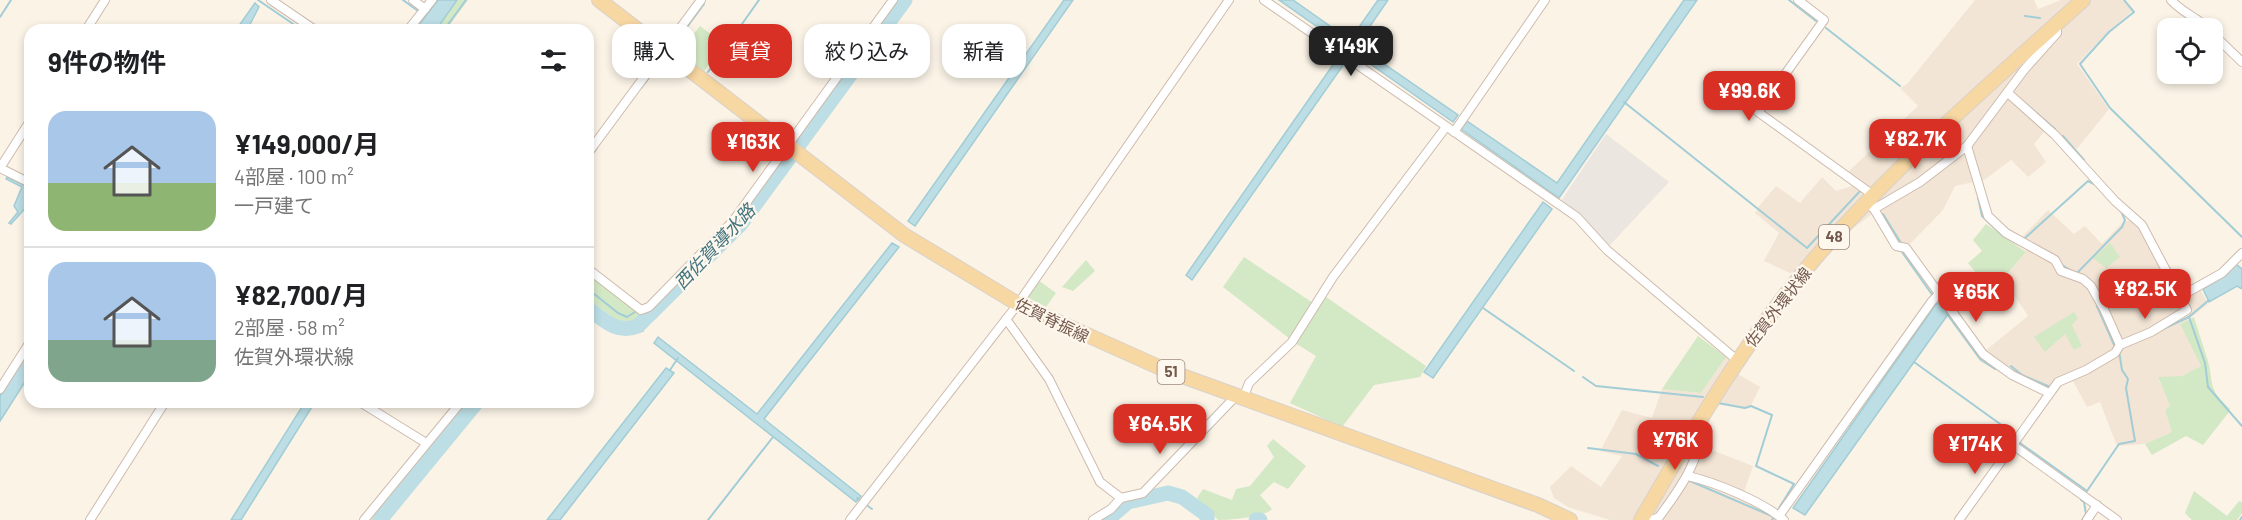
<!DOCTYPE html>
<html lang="ja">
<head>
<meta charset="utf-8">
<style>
  :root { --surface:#fff; --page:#f2f2f2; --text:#202124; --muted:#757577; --line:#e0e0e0; --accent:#d93025 }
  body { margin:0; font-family:Barlow,"Noto Sans JP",sans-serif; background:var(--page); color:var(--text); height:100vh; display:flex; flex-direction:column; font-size:22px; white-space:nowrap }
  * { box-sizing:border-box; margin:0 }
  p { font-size:20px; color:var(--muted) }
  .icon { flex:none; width:33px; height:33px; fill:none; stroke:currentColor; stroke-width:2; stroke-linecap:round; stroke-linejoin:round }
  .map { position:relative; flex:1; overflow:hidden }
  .sheet { position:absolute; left:24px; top:24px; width:570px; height:384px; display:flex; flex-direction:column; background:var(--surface); border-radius:18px; box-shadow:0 3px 9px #0003 }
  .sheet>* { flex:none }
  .hud { position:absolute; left:612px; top:24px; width:570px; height:54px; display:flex; gap:12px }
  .buttons { position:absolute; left:2157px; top:18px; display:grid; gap:12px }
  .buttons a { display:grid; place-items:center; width:66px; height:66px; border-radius:12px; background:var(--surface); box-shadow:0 3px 9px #0003; font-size:30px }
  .price { position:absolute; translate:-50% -51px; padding:0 14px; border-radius:12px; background:var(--accent); color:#fff; font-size:20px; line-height:39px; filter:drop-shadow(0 2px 3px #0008) }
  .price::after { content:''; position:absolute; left:50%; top:36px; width:18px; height:14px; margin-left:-9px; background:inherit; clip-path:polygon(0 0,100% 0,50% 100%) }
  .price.active { background:#222; color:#fff }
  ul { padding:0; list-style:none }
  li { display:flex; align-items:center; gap:18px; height:150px; padding:0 24px }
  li+li { border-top:2px solid var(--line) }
  li span { display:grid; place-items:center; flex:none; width:168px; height:120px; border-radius:18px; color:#555 }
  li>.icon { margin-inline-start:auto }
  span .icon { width:72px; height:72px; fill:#fffc; stroke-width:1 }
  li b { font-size:26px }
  h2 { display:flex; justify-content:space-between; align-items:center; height:72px; padding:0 24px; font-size:26px }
  .chip { padding:0 21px; border-radius:18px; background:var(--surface); box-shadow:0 3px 9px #0003; font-size:21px; line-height:54px }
  .chip.active { background:var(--accent); color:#fff }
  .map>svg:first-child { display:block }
  .residential { fill:#f3e5d5 }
  .industrial { fill:#ece6e0 }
  .green { fill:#d3e8c5 }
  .water { fill:#bcdee4; stroke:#a2cdd6; stroke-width:1.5 }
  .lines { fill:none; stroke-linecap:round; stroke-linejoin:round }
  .stream { stroke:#a2cdd6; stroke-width:2 }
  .river { stroke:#bcdee4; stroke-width:15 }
  .street-casing { stroke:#cdbbad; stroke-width:10 }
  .primary-casing { stroke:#d8d1cd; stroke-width:16 }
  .street { stroke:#fff; stroke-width:8 }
  .primary { stroke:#f7d7a2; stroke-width:14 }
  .labels { text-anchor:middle; stroke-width:4.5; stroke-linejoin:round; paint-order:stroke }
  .shield { fill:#fef7ed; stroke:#9d897c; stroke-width:1.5 }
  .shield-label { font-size:15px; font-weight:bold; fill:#745a4c }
  .street-label { font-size:16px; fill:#745a4c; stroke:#fef7ed }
  .water-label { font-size:18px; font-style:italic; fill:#43757f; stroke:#fef7ed }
</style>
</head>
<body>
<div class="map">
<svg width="2242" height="520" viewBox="0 0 2242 520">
  <rect width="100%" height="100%" fill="#fbf3e6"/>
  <g class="residential">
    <path d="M1975 0H2034L2038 9 2061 0H2122L2132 11 2108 32 2077 64 2109 109 2077 149 2045 131 2034 144 2046 162 2028 177 2011 160 1984 180 1955 186 1943 210 1909 245 1895 250 1872 214 1852 229 1823 261 1790 273 1764 261 1779 233 1755 213 1759 206 1776 186 1800 203 1822 177 1836 191 1856 185 1848 172 1918 106 1900 88 1907 84Z"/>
    <path d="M2048 210 2074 234 2085 226 2102 244 2122 223 2139 217 2182 291 2197 283 2208 304 2181 325 2201 366 2182 376 2158 378 2170 406 2165 410 2172 432 2145 444 2117 446 2100 402 2087 407 2072 379 2043 395 2037 387 2014 380 1979 361 1985 351 2028 316 2004 279 2026 252 2023 236Z"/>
    <path d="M1726 357 1738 374 1760 387 1750 407 1745 409 1717 404 1705 425 1699 445 1753 466 1743 495 1778 510 1787 520H1610L1568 507 1554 498 1550 487 1571 466 1601 487 1622 456 1600 451 1622 410 1652 418 1662 389 1701 393Z"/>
  </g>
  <path class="industrial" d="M1606 134 1669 182 1609 246 1580 214 1561 201Z"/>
  <g class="green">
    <path d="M457 0H468L446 30H436Z"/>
    <path d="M700 26 724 44 704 71 680 52Z"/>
    <path d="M1986 224 2026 252 2004 278 2012 292 1996 297 1968 263 1982 251 1973 240Z"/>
    <path d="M2110 243 2120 257 2106 268 2093 258Z"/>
    <path d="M1244 257 1313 303 1290 339 1223 287Z"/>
    <path d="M1086 260 1095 271 1073 291 1062 287Z"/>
    <path d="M588 273 643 316 633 324 619 322 588 299Z"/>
    <path d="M1038 280 1056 293 1046 307 1027 297Z"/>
    <path d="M1326 297 1426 366 1420 377 1374 385 1342 427 1290 403 1316 356 1295 343Z"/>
    <path d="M2074 312 2078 318 2072 325 2082 346 2074 350 2065 334 2045 352 2034 337Z"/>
    <path d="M2194 317C2198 331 2203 345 2207 358 2215 385 2206 387 2230 409L2229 412 2203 445 2186 436 2152 455 2145 444 2172 432 2165 410 2170 406 2158 377 2182 376 2201 366 2180 324Z"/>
    <path d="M1698 336 1726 357 1701 393 1662 389Z"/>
    <path d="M465 402H471L375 520H369Z"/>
    <path d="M1273 439 1306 466 1288 489 1274 482 1260 495 1272 509C1265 517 1230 520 1218 520L1197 498 1203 489 1232 500 1236 489 1250 486 1274 457 1267 446Z"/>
    <path d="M2194 491 2227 516 2239 501 2242 502V513L2237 520H2192L2185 513Z"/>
  </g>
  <g class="water">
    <path d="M438 0H457L436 30H415Z"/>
    <path d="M1064 0H1073L915 226 908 221Z"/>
    <path d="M1279 0H1293L1350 40 1378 0H1388L1357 45 1458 115 1453 122Z"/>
    <path d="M1684 0H1697L1559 198 1461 129 1467 121 1557 183Z"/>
    <path d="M255 3 259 7 247 30H236Z"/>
    <path d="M1337 59 1344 64 1192 280 1186 275Z"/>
    <path d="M7 177 30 188V203L11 224 9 223 18 212 14 206 22 187 6 179Z"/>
    <path d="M1543 202 1552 209 1433 378 1424 372Z"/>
    <path d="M892 243 899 247 764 419 861 496 856 502 654 343 658 337 757 414Z"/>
    <path d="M2236 264 2242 269V289L2237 286 2209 302 2203 289 2224 276Z"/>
    <path d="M1941 303 1949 313 1805 515 1793 508 1936 304Z"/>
    <path d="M30 349V374L0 421V396Z"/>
    <path d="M666 368 674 373 560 520H547Z"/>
    <path d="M305 402H315L241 520H231Z"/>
  </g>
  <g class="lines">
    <g class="stream">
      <path d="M258 0 302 30"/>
      <path d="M403 0 418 11"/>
      <path d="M1789 0 1816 21"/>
      <path d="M2124 0 2134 12 2109 32 2080 64 2110 108 2242 237"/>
      <path d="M2025 16 2040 18"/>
      <path d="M0 17 11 0"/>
      <path d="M1826 28 1900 86"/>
      <path d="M444 30 466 0"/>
      <path d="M673 46 704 4"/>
      <path d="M708 72 759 0"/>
      <path d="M641 88 661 63"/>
      <path d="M1624 102 1807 248 1861 190"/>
      <path d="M2025 103 2055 129"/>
      <path d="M2063 136 2084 160"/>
      <path d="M588 160 597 148"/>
      <path d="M1978 197 1982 216 2003 236"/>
      <path d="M1883 214 1901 243"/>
      <path d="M2025 238 2088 181 2096 185"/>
      <path d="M1900 249 1933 296"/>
      <path d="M2062 265 2079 275"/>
      <path d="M2078 272 2122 227 2125 220 2121 211"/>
      <path d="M588 289 618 313 627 317 635 312"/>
      <path d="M2097 306 2115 347"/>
      <path d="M1483 308 1574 371"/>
      <path d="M1947 314 1980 359 1995 369"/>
      <path d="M2189 317 2205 363 2208 387 2242 426"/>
      <path d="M638 326 643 331"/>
      <path d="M2161 330 2189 317 2209 300"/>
      <path d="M1914 362 2014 434"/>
      <path d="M2011 366 2022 375 2048 386"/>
      <path d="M670 370 678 358"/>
      <path d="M1583 377 1596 386 1703 397"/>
      <path d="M1718 403 1745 408 1751 406 1772 415 1756 466 1794 484 1779 508"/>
      <path d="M2020 443 2087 491 2119 444 2135 441 2126 388 2128 379 2122 370 2119 351"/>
      <path d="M1588 448 1636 454 1658 466"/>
      <path d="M1690 481 1774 517 1772 520"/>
      <path d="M857 498 872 509"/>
      <path d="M2081 500 2084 502 2086 514 2082 520"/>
      <path d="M708 520 773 437"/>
      <path d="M2240 520 2242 517"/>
    </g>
    <g class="river">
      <path d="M588 308C605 321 617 334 638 326L740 225 905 0"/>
      <path d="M380 520 477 402"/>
      <path d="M1107 520 1128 502 1168 493 1182 497 1207 515V520"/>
      <path d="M1256 520H1260"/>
    </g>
    <g class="street-casing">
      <g id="street">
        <path d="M271 0 315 30"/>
        <path d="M413 0 425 9"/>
        <path d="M1264 0 1577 217 1607 250 1737 360"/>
        <path d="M1798 0 1824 20 1758 112 1873 195"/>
        <path d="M2171 0C2183 13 2196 17 2208 28"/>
        <path d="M86 30 105 0"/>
        <path d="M408 30 432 0"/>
        <path d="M2212 33 2242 62"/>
        <path d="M1454 132 1545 0"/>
        <path d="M1967 146 1988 216 2006 233 2055 260 2061 271 2083 279 2091 286 2104 309 2120 345"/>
        <path d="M588 153 701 0"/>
        <path d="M0 168 30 121"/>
        <path d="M0 168 30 183"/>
        <path d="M1866 202 1874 209 1896 246 1906 248 1983 354 2012 375 2049 393"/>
        <path d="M1874 209 1920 182 1967 146 2024 70 2057 33V23"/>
        <path d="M588 269 641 310 649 307 733 221 893 0"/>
        <path d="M2181 296 2222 273 2242 253"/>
        <path d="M1006 319 1049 379 1100 482 1121 498"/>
        <path d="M0 389 30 342"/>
        <path d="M1243 399 1249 383 1292 342 1333 277 1446 127"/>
        <path d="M360 402 426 443"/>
        <path d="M2013 445 2117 520"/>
        <path d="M1688 476C1717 483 1761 501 1784 520"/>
        <path d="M1779 516 1932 301 1939 294"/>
        <path d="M90 520 165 402"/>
        <path d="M364 520 461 402"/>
        <path d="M850 520 1018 304 1229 0"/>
        <path d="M1093 520 1111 509 1121 498 1143 493 1236 396"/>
        <path d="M1652 520 1659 517C1677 493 1707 453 1698 422"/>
        <path d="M1959 520 2058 382 2086 370 2115 353 2120 345 2151 332 2187 310 2142 225 2115 201 2055 135 2008 93"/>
        <path d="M2087 520 2097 505"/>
      </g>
    </g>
    <g class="primary-casing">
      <g id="primary">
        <path d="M599 0 904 235 1018 304 1163 369 1538 505 1570 520"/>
        <path d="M1641 520C1694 428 1748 336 1817 256 1898 163 1992 82 2083 0"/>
      </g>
    </g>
    <use href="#street" class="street"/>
    <use href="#primary" class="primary"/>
  </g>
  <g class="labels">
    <g class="shield">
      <rect x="1819" y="225" width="30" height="24" rx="4.5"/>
      <rect x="1157.5" y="360" width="27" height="24" rx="4.5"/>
    </g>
    <g class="shield-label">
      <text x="1834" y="242">48</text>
      <text x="1171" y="377">51</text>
    </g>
    <g class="street-label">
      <text transform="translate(1778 307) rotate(-52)" y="6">佐賀外環状線</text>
      <text transform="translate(1052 320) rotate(26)" y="6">佐賀脊振線</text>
    </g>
    <g class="water-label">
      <text transform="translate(715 247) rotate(-47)" y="6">西佐賀導水路</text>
    </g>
  </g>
</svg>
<div class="buttons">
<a><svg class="icon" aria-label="locate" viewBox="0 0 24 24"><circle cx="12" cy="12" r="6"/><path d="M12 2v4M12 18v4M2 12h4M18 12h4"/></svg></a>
</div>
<b class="price active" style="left:1351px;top:77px">¥149K</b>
<b class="price" style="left:1749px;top:122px">¥99.6K</b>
<b class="price" style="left:1915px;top:170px">¥82.7K</b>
<b class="price" style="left:753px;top:173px">¥163K</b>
<b class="price" style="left:2145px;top:320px">¥82.5K</b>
<b class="price" style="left:1976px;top:323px">¥65K</b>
<b class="price" style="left:1160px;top:455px">¥64.5K</b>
<b class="price" style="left:1675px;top:471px">¥76K</b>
<b class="price" style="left:1975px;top:475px">¥174K</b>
<div class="hud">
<a class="chip">購入</a>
<a class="chip active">賃貸</a>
<a class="chip">絞り込み</a>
<a class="chip">新着</a>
</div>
<section class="sheet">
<h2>9件の物件<svg class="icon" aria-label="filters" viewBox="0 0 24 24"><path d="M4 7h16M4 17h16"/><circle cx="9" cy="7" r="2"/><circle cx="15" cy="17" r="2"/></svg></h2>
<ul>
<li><span style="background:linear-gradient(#a9c7e8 60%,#8fb573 0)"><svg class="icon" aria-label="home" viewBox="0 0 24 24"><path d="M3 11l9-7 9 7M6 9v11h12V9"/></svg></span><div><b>¥149,000/月</b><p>4部屋 · 100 m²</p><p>一戸建て</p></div></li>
<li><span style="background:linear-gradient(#a9c7e8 65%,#7fa58c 0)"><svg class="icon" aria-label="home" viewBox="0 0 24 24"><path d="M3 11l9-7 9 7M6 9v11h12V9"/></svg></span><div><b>¥82,700/月</b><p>2部屋 · 58 m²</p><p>佐賀外環状線</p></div></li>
</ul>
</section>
</div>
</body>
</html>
